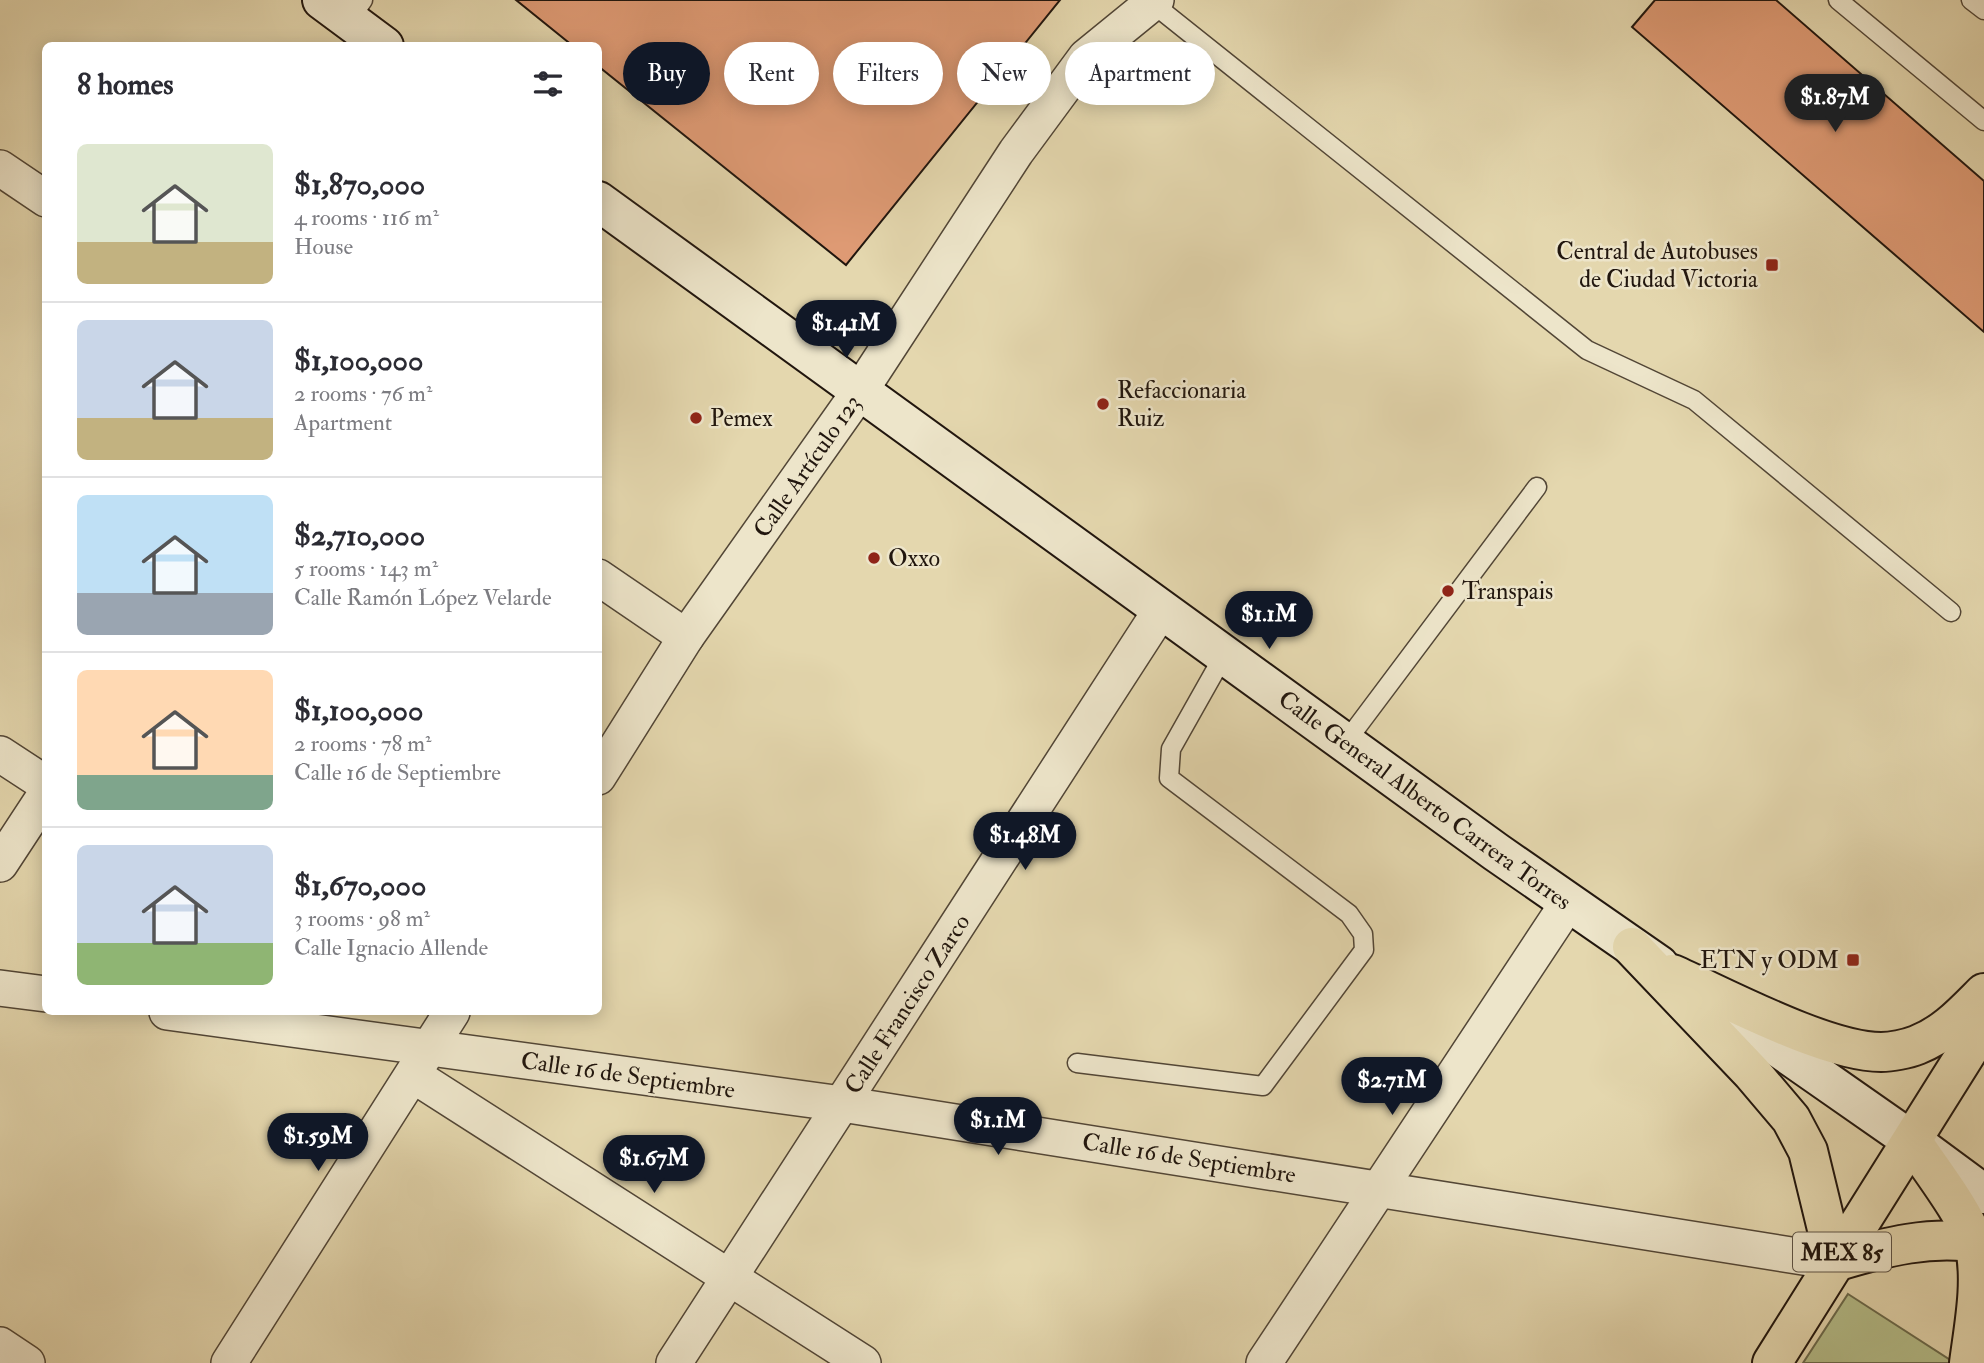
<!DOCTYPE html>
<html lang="en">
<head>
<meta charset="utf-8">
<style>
  :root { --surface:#fff; --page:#f7f7f7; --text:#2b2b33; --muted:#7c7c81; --line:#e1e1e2; --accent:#111827 }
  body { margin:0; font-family:"IM FELL Double Pica",serif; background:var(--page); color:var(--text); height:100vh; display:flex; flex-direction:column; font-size:26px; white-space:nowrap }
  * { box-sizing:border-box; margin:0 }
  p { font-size:23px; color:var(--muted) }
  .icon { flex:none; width:38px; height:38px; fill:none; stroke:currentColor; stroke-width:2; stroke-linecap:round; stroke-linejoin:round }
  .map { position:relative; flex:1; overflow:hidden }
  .side { position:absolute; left:42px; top:42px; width:560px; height:973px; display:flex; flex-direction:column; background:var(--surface); border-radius:10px; box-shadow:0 4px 18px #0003 }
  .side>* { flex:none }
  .guide { position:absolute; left:623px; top:42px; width:665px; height:63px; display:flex; gap:14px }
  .price { position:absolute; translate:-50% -60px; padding:0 16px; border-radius:24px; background:var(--accent); color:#fff; font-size:23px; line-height:46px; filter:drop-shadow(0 2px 4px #0008) }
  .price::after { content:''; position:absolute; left:50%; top:42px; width:21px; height:16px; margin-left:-10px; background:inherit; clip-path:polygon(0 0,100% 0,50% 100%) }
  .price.on { background:#222; color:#fff }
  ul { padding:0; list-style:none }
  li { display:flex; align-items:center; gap:21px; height:175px; padding:0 35px }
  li+li { border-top:2px solid var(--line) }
  li span { display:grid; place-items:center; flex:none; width:196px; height:140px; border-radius:10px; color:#555 }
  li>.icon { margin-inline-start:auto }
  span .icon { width:84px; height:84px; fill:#fffc; stroke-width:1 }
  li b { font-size:30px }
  h2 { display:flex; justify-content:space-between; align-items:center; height:84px; padding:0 35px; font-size:30px }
  .pill { padding:0 24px; border-radius:32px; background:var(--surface); box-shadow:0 4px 18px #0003; font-size:24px; line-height:63px }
  .pill.on { background:var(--accent); color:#fff }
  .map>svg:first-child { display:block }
  .green { fill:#b5be8a; stroke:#6b6a4c; stroke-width:2 }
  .building { fill:#de9a74; stroke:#21160e; stroke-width:2 }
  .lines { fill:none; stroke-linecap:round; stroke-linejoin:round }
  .service-casing { stroke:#524636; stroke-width:21 }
  .minor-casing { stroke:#524636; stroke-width:38 }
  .secondary-casing { stroke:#21160e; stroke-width:42 }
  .primary-casing { stroke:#21160e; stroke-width:42 }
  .service { stroke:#ede5ca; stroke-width:18 }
  .minor { stroke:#ede5ca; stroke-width:35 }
  .secondary { stroke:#ede5ca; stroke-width:38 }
  .primary { stroke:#e4d7ae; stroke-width:38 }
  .poi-dot { fill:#8f2418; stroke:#ede5ca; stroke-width:2.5 }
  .labels { text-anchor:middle; stroke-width:5; stroke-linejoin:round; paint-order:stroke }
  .shield { fill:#ede5ca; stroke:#5e5446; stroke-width:2 }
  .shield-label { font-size:23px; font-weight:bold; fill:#21160e }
  .poi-label { font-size:24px; fill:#21160e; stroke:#ede5ca; text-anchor:start }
  .street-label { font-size:24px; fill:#21160e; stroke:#ede5ca }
</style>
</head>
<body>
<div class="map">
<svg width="1984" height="1363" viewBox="0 0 1984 1363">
  <rect width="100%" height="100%" fill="#e4d7ae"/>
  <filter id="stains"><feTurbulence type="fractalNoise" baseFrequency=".00286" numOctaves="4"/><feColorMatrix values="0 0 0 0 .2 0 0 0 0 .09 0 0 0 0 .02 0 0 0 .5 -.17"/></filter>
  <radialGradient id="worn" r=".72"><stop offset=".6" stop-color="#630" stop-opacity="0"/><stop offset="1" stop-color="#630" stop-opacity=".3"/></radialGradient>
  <path class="green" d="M1848 1294 1955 1363H1803Z"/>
  <g class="building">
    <path d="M516 0H1060L846 265 598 66V46H573Z"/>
    <path d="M1655 0H1776L1984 181V332L1632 27Z"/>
  </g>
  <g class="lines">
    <g class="service-casing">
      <g id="service">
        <path d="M1838 0 1984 121"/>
        <path d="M1971 0 1984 10"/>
        <path d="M1152 3 1587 350 1694 400 1951 612"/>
        <path d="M349 20 363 0"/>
        <path d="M1345 743 1537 487"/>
        <path d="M1077 1063 1263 1086 1364 950 1363 934 1349 914 1169 778 1171 749 1224 655"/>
      </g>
    </g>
    <g class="minor-casing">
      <g id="minor">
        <path d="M0 168 46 199"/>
        <path d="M598 577 686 637"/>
        <path d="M0 754 46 784"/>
        <path d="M598 777 686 637 860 391 1016 152 1086 57 1156 0"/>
        <path d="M0 864 46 794"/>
        <path d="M0 988 46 994"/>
        <path d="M167 1012 842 1104 1835 1262"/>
        <path d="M413 1075 863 1363"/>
        <path d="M0 1345 27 1363"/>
        <path d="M229 1363 452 1012"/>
        <path d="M674 1363 1161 610"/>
        <path d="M1264 1363 1568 903"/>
      </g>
    </g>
    <g class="secondary-casing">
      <g id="secondary">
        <path d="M322 0 384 46"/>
        <path d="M598 201 1496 852 1659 965"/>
        <path d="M1720 1007 1912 1141 1984 1194"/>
      </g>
    </g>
    <g class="primary-casing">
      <g id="primary">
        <path d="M1632 947 1752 1073 1791 1119 1808 1151 1835 1262C1884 1247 1933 1234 1984 1244"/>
        <path d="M1672 974C1724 997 1826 1052 1881 1052 1891 1052 1907 1049 1917 1045 1945 1034 1963 1014 1984 993"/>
        <path d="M1912 1141C1929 1167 1967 1215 1974 1243 1983 1281 1974 1325 1969 1363"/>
        <path d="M1772 1363 1984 1025"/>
      </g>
    </g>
    <use href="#service" class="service"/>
    <use href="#minor" class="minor"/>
    <use href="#secondary" class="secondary"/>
    <use href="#primary" class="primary"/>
  </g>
  <g class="poi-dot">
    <rect x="1765" y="258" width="14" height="14" rx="3.5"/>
    <circle cx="1103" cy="404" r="7"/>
    <circle cx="696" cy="418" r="7"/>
    <circle cx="874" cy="558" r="7"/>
    <circle cx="1448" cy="591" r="7"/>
    <rect x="1846" y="953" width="14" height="14" rx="3.5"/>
  </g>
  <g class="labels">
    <rect class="shield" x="1793" y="1232.5" width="98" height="39" rx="5"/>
    <g class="shield-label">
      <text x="1842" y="1260">MEX 85</text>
    </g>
    <g class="poi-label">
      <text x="1758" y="259" text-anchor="end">Central de Autobuses<tspan x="1758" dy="28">de Ciudad Victoria</tspan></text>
      <text x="1117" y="398">Refaccionaria<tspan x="1117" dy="28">Ruiz</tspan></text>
      <text x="710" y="426">Pemex</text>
      <text x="888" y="566">Oxxo</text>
      <text x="1462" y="599">Transpais</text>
      <text x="1839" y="968" text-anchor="end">ETN y ODM</text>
    </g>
    <g class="street-label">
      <text transform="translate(807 466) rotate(-55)" y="8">Calle Artículo 123</text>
      <text transform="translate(1425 800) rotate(36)" y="8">Calle General Alberto Carrera Torres</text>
      <text transform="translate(907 1004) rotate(-57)" y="8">Calle Francisco Zarco</text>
      <text transform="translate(628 1075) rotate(8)" y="8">Calle 16 de Septiembre</text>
      <text transform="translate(1189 1158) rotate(9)" y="8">Calle 16 de Septiembre</text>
    </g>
  </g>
  <rect width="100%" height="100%" filter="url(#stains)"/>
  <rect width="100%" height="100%" fill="url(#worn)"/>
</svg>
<b class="price on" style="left:1835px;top:134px">$1.87M</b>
<b class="price" style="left:846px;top:360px">$1.41M</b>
<b class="price" style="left:1269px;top:651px">$1.1M</b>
<b class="price" style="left:1025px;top:872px">$1.48M</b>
<b class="price" style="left:1392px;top:1117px">$2.71M</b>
<b class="price" style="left:998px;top:1157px">$1.1M</b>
<b class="price" style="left:318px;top:1173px">$1.59M</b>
<b class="price" style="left:654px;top:1195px">$1.67M</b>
<div class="guide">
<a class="pill on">Buy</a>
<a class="pill">Rent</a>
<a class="pill">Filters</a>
<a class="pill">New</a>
<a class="pill">Apartment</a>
</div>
<section class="side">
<h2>8 homes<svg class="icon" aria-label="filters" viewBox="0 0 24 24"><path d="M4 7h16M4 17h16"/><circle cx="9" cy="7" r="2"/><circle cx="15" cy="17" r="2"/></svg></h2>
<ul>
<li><span style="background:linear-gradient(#dfe7d0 70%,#c2b280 0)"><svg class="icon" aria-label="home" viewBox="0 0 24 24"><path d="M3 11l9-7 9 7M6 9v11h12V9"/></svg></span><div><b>$1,870,000</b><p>4 rooms · 116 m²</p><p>House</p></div></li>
<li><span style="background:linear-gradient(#c9d6e8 70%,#c2b280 0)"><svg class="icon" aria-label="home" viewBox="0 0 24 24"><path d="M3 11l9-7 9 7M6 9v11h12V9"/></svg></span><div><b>$1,100,000</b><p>2 rooms · 76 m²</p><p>Apartment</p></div></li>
<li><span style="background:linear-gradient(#bfe0f5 70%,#9aa5b1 0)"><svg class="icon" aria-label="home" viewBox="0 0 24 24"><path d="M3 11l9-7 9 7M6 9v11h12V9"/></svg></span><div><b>$2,710,000</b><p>5 rooms · 143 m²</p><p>Calle Ramón López Velarde</p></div></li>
<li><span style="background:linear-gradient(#ffd9b3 75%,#7fa58c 0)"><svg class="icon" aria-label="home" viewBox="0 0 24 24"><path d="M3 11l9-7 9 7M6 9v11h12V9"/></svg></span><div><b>$1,100,000</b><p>2 rooms · 78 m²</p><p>Calle 16 de Septiembre</p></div></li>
<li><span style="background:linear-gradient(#c9d6e8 70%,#8fb573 0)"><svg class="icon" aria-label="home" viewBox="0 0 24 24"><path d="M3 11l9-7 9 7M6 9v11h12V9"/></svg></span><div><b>$1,670,000</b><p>3 rooms · 98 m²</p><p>Calle Ignacio Allende</p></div></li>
</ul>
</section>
</div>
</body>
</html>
